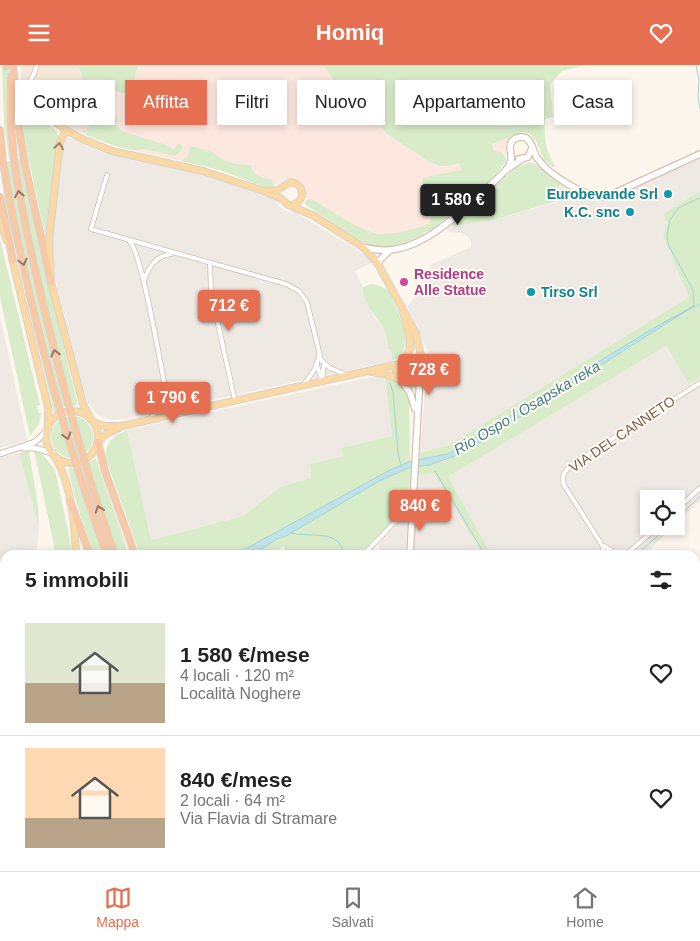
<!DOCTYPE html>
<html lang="it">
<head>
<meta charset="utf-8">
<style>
  :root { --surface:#fff; --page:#f2f2f2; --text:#222; --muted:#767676; --line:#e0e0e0; --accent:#e76f51 }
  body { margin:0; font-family:Arial,sans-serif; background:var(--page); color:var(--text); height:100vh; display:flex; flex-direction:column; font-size:19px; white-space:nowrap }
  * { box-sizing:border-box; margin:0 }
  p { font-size:16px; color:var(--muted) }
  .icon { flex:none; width:28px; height:28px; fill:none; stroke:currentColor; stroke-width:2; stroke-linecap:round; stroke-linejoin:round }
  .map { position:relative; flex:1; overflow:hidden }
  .sheet { position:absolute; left:0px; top:485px; width:700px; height:321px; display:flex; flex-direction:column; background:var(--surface); border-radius:15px 15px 0 0; box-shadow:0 2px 8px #0003 }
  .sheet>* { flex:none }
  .top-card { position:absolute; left:15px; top:15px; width:670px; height:45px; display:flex; gap:10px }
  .buttons { position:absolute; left:640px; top:425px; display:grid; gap:10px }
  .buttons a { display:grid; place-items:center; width:45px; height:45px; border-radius:0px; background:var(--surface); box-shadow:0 2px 8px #0003; font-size:25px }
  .price { position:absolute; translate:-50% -42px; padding:0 11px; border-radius:5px; background:var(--accent); color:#fff; font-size:16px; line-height:32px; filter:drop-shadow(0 1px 2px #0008) }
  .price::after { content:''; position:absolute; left:50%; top:30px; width:15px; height:11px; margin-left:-8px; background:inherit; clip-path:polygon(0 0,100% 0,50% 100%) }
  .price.current { background:#222; color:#fff }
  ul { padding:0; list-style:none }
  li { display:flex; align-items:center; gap:15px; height:125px; padding:0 25px }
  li+li { border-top:1px solid var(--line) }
  li span { display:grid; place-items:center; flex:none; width:140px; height:100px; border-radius:0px; color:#555 }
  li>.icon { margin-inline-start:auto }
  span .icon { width:60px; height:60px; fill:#fffc; stroke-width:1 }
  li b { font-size:21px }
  h2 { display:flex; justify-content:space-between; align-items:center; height:60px; padding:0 25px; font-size:21px }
  .chip { padding:0 18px; border-radius:0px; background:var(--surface); box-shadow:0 2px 8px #0003; font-size:18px; line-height:45px }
  .chip.current { background:var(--accent); color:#fff }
  header { display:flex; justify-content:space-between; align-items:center; height:65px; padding:0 25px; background:var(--accent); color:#fff; font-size:22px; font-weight:800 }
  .menu { display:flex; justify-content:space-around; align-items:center; height:70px; border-top:1px solid var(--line); background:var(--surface); font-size:14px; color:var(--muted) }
  .menu a { display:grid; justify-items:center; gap:2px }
  .menu .current { color:var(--accent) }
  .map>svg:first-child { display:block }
  .residential { fill:#f5e8da }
  .commercial { fill:#fde8e0 }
  .industrial { fill:#efe9e4 }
  .green { fill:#d8ecc9 }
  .water { fill:#bfe3e8; stroke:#a5d3da }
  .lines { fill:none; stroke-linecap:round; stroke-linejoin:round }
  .stream { stroke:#a5d3da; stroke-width:1 }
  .primary-tunnel { stroke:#dcd0c4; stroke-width:6; stroke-dasharray:6 3; stroke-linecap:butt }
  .minor-casing { stroke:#d1beb0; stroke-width:5.5 }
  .tertiary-casing { stroke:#d1beb0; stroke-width:7 }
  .secondary-casing { stroke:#d6c0b0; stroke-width:8 }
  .primary-casing { stroke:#dad1cd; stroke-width:8 }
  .trunk-casing { stroke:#dad1cd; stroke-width:8 }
  .minor { stroke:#fff; stroke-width:4 }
  .tertiary { stroke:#fff; stroke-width:5 }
  .secondary { stroke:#fff; stroke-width:5.5 }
  .primary { stroke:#fbd9a5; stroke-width:6 }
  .trunk { stroke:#f9c8a4; stroke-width:6 }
  .trunk-bridge-casing { stroke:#dad1cd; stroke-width:8; stroke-linecap:butt }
  .trunk-bridge { stroke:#f9c8a4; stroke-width:6 }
  .oneway { stroke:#a18267 }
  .oneway2 { stroke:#9a7763 }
  .culture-dot { fill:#0f9aa8; stroke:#fffaf3; stroke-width:2 }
  .hotel-dot { fill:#d1479c; stroke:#fffaf3; stroke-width:2 }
  .labels { text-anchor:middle; stroke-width:4; stroke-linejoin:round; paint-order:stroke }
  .culture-label { font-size:14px; font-weight:bold; fill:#0d838f; stroke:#fffaf3; text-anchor:end }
  .hotel-label { font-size:14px; font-weight:bold; fill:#b23c85; stroke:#fffaf3; text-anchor:start }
  .street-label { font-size:14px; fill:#7a5c4d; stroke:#fffaf3 }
  .water-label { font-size:15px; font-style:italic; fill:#437c86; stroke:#fffaf3 }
</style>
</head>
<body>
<header><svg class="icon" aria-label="menu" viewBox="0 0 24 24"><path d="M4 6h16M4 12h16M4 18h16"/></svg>Homiq<svg class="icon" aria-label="heart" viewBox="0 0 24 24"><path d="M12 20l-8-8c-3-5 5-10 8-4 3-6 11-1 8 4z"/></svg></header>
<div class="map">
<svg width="700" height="806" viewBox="0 0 700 806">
  <rect width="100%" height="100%" fill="#fdf6ec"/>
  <g class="residential">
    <path d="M21 0H78L89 33 95 40 86 70 58 55 38 38 21 15Z"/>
    <path d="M0 679 5 680V760H0Z"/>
  </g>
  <path class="commercial" d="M138 0H323L345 32 337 33 375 54 387 69 428 96 439 101 459 98 495 78 514 69 506 80 505 98 487 119 430 167 427 166 423 168 424 170 408 177 366 179 307 141 305 138 307 131 305 122 295 115 284 114 278 117 273 123 269 124 220 105 118 82 86 70 108 50 114 25 130 28Z"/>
  <g class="industrial">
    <path d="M66 71 90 83 106 88 203 109 224 115 269 132 276 136 281 143 288 147 294 146 365 190 373 197 355 206 363 222 365 236 373 250 384 264 388 284H391L392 296 124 354 111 355 98 350 89 340 84 329 55 213 53 187V160L64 73Z"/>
    <path d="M700 94V126L663 149 667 158 663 172 689 232 449 380 420 388 428 286 407 241 415 233 432 199 471 182V176L469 172 461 168 449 167 446 162 493 155 557 137 554 130 561 119 580 130 597 136H605Z"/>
    <path d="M0 251 27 375 0 383Z"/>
    <path d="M666 281 689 319 700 312V436L676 458V434H649V461H673L645 490H492L448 412Z"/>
    <path d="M377 311 385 312 392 371 341 383 343 391 310 399 311 413 280 422 243 451 151 475 127 365Z"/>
    <path d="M19 388 39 464 36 489 5 490V554L0 560V393Z"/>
    <path d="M434 407 483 490H413L418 410Z"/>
    <path d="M406 452 408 454 406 490H381L378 479Z"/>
  </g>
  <g class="green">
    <path d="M2 0H9V96L20 93 47 214 78 340 62 342 54 348 5 142 0 98 9 96 4 57Z"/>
    <path d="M78 0H138L130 29 114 26 108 49 118 53 116 59 122 66 166 80 174 85 178 78 183 81 181 86 175 91 144 84 134 85 118 82 86 70 95 40 89 33Z"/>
    <path d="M323 0H586L562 6 550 19 553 52 545 54C544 74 545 84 555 101L554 103 544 95 535 74 529 69 522 67 495 78 492 79 494 86 502 87 506 94 505 98 487 119 430 167 427 166 423 168 424 170 390 183 373 181 358 174 307 141 305 137 308 134H312C327 143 366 170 382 169 397 169 414 164 429 159L433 149 422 113 461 105 459 98 448 101H439L428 96 387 69 375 54 336 32H345Z"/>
    <path d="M21 28 34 47 57 67 58 74 46 175 23 67Z"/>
    <path d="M190 81 211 86 223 95 236 99 251 100C252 111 263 112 272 115L274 121 269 124 220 105 181 96 187 92Z"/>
    <path d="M529 97 537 100 561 119 554 129 557 136 493 155 446 162 517 102Z"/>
    <path d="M700 126V312L689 319 666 281 448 412 492 490H483L434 408 418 410 419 401 444 396 461 389 682 249 584 305 448 389 420 395V388L449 380 689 232 663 172 667 158 663 149Z"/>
    <path d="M0 174 40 340 37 341 39 348H41L39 359 30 371 0 232Z"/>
    <path d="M371 219C376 220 381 220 386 224 390 227 393 235 395 241 404 259 416 284 392 296L391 284H388C387 278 386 270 384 264 377 249 362 242 363 222Z"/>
    <path d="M385 312C399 316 405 322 409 336L410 397 388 406 249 482 231 490H140L105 391C108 375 112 372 127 365L151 475 243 451 280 422 311 413 310 399 343 391 341 383 392 371Z"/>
    <circle cx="72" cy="372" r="21"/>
    <path d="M34 385 43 390 55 405 70 475 72 490H56Z"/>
    <path d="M29 386 38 440 39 464 19 388Z"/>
    <path d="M96 393 129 490H95C83 461 74 433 68 403L81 402Z"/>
    <path d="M411 402 407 443 358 490H286L284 481 270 490H252L277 474 286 471 381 415Z"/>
    <path d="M700 676V745L695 741V678Z"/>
    <path d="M700 752V806H531L529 801H695V757Z"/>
    <path d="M409 801H524L526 806H413Z"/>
  </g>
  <path class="water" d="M694 241 461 389 429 400 411 402 381 415 286 471 277 474 252 490H231L249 482 388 406 411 396 448 389 652 264Z"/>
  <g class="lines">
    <g class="stream">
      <path d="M696 0 699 15 698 33 700 44"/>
      <path d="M694 241 693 225 668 179 667 169 670 155 678 143 700 133"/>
      <path d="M663 258 700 239"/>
      <path d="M390 318 393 327 398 388 401 401"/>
      <path d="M435 406 485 490"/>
      <path d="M676 455 700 431"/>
      <path d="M291 468C308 473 343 463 343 490"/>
      <path d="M636 490 669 461"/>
      <path d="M346 801V806"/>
    </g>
    <path class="primary-tunnel" d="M4 0 15 15"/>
    <g class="minor-casing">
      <g id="minor">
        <path d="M24 27 34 9 37 0"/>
        <path d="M107 110 91 164 286 219 299 226 307 237 321 295 330 303 347 310"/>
        <path d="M130 177C142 189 160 297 165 322L176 336 191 345"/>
        <path d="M210 199 211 227 235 336"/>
        <path d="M144 216C148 202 156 191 171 189"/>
        <path d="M317 300 322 316"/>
        <path d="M322 316 324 299"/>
        <path d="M304 319 315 304 319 291"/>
        <path d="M162 332 170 350V331"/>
        <path d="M151 353 158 343 165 322"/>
        <path d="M676 445 700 423"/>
        <path d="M604 481 618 490"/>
        <path d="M363 490 392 460 412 443"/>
        <path d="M605 490 602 480 564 420C561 411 565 406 571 400L700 318"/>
        <path d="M625 490 659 461"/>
        <path d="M695 604 700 598"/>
        <path d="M695 611 700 612"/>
        <path d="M0 737 5 739"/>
        <path d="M101 801 106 806"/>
        <path d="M526 801 528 806"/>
      </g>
    </g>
    <g class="tertiary-casing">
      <g id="tertiary">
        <path d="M23 383H34L53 388"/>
        <path d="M0 389 35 377 48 365"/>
        <path d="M390 801 391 806"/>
      </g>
    </g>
    <g class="secondary-casing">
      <g id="secondary">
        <path d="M519 94 528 92 532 83"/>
        <path d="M506 105C509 101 512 96 511 91 511 85 508 81 512 76 516 72 522 71 526 73 533 77 533 87 537 93 549 110 584 132 606 132L700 89"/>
        <path d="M363 182C371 184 381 186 390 185 431 181 467 140 497 114L506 105 522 94"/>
        <path d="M378 199 380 195 390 185"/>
        <path d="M402 317 410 328 415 344"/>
        <path d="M410 490 420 310"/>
      </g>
    </g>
    <g class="primary-casing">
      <g id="primary">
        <path d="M20 22 41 48 68 66 82 74 112 86 203 106 264 126 282 134 287 139 314 151 363 182 378 199 402 243 416 269 421 290V307L418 314 411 319 402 317 399 314 396 306 399 299 404 295 410 284V273L402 243"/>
        <path d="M68 66 64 69 60 77 49 174 51 217 83 339 90 353"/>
        <path d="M265 126 278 125 290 117C306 119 306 137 291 140"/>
        <path d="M0 156 7 176"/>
        <path d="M12 193 48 342V362"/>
        <path d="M404 295C412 293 417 296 420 303"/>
        <path d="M372 307 385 309 398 314"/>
        <circle cx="72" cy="372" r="26"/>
        <path d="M95 358 105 361H122L399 299"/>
        <path d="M98 377 106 369 119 363"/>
        <path d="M55 392C71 418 75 460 76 490"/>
        <path d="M0 669 5 667"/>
      </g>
    </g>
    <g class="trunk-casing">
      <g id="trunk">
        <path d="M13 0 19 64 25 100 51 217"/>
        <path d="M11 14V59L14 95"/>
        <path d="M0 65 3 98"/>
        <path d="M0 132 13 196"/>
        <path d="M98 377 105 406 135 490"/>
        <path d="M70 436 90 490"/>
        <path d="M244 801 248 806"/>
        <path d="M255 801 259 806"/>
      </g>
    </g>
    <use href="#minor" class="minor"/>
    <use href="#tertiary" class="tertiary"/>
    <use href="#secondary" class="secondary"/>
    <use href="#primary" class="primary"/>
    <use href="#trunk" class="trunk"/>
    <g class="trunk-bridge-casing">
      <g id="trunk-bridge">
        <path d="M14 95C23 155 36 212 51 271 69 345 89 418 115 490"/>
        <path d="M3 98C26 231 61 363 107 490"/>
      </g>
    </g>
    <use href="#trunk-bridge" class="trunk-bridge"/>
  </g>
  <defs><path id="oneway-chevron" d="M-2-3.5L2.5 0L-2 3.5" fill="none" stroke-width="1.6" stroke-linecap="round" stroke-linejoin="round" transform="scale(1.25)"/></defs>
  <use class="oneway" href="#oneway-chevron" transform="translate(59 81) rotate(-81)"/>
  <g class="oneway2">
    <use href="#oneway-chevron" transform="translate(19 129) rotate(-99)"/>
    <use href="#oneway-chevron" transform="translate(23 197) rotate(77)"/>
    <use href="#oneway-chevron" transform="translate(55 288) rotate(-104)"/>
    <use href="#oneway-chevron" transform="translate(67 371) rotate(73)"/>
    <use href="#oneway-chevron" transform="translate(99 444) rotate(-109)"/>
  </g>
  <g class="culture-dot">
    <circle cx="668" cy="129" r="5"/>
    <circle cx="630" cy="147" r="5"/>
    <circle cx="531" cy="227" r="5"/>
  </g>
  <circle class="hotel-dot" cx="404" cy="217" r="5"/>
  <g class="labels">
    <g class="culture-label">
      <text x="658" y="134">Eurobevande Srl</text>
      <text x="620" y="152">K.C. snc</text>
      <text x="541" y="232" text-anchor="start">Tirso Srl</text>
    </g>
    <g class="hotel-label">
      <text x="414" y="214">Residence<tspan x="414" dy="16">Alle Statue</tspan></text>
    </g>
    <g class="street-label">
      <text transform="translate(622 369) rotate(-34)" y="5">VIA DEL CANNETO</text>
    </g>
    <g class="water-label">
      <text transform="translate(527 343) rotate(-31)" y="5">Rio Ospo / Osapska reka</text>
    </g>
  </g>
</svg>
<div class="buttons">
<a><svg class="icon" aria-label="locate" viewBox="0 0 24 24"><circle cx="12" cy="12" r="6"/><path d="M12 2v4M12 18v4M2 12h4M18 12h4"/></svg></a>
</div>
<b class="price current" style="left:458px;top:161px">1 580 €</b>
<b class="price" style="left:229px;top:267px">712 €</b>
<b class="price" style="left:429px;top:331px">728 €</b>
<b class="price" style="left:173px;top:359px">1 790 €</b>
<b class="price" style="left:420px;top:467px">840 €</b>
<div class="top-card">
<a class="chip">Compra</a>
<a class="chip current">Affitta</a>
<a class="chip">Filtri</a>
<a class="chip">Nuovo</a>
<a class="chip">Appartamento</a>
<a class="chip">Casa</a>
</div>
<section class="sheet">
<h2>5 immobili<svg class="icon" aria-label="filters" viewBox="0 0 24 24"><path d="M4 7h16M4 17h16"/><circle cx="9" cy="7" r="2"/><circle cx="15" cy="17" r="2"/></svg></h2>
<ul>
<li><span style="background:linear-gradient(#dfe7d0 60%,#b9a48a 0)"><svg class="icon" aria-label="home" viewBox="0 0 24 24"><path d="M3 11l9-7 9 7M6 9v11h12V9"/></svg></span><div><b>1 580 €/mese</b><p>4 locali · 120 m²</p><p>Località Noghere</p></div><svg class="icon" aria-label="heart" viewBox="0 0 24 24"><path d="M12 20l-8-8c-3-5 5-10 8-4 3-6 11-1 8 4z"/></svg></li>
<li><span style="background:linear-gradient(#ffd9b3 70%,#b9a48a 0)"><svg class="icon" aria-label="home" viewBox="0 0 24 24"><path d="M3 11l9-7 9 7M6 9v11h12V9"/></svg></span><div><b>840 €/mese</b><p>2 locali · 64 m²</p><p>Via Flavia di Stramare</p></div><svg class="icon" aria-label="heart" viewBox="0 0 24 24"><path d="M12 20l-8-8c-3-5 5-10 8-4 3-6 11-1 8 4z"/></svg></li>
</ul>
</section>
</div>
<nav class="menu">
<a class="current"><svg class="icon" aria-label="map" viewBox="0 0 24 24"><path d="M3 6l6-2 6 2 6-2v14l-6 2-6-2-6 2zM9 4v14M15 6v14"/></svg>Mappa</a>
<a><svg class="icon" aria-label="saved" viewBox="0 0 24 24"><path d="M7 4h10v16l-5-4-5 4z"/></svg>Salvati</a>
<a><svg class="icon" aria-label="home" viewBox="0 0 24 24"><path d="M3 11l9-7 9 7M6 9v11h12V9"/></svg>Home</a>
</nav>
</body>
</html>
